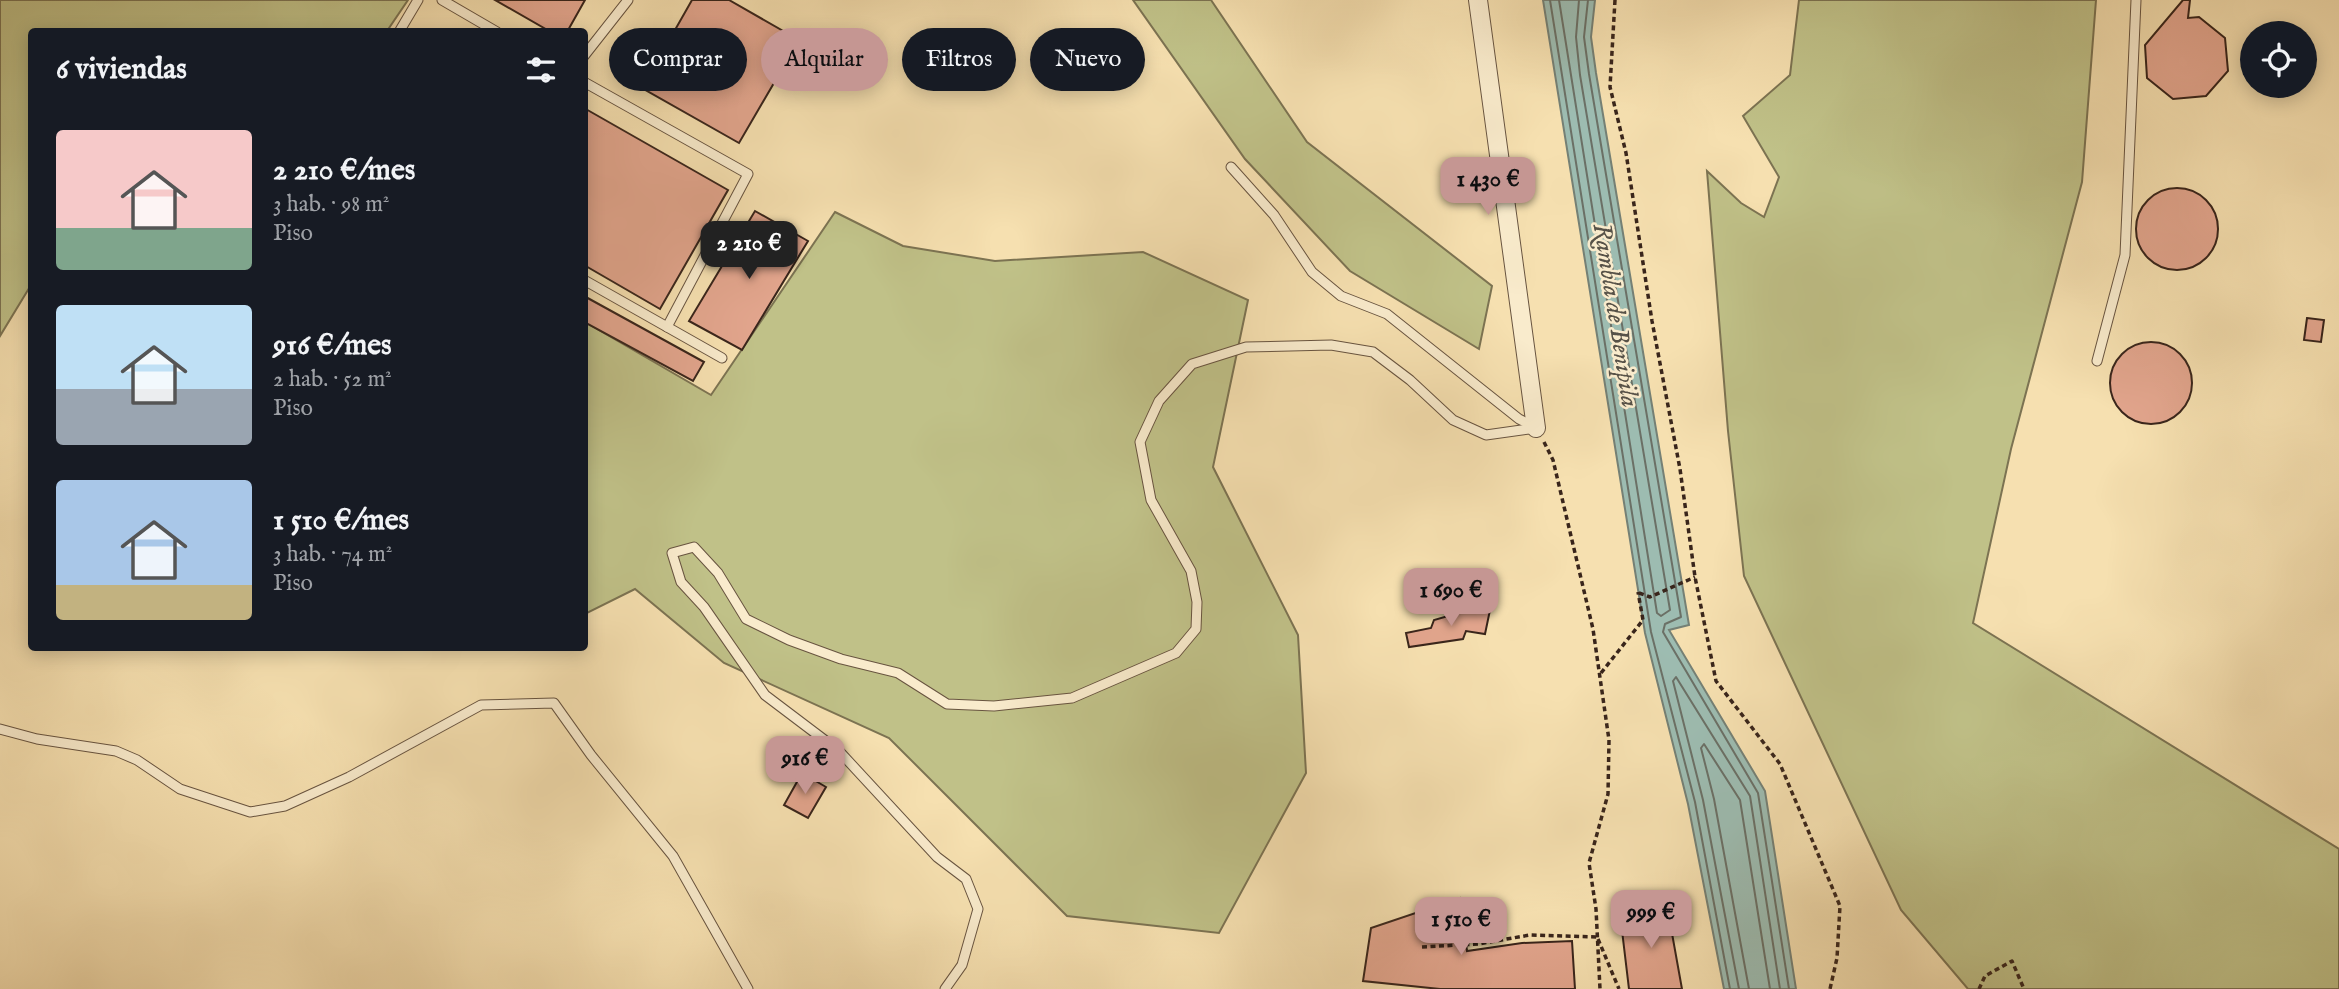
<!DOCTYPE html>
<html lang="es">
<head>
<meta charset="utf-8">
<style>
  :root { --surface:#171b24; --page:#242831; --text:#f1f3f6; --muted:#9ea1a6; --accent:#c59692 }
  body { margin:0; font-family:"IM FELL English",serif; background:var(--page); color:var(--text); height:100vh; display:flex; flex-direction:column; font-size:26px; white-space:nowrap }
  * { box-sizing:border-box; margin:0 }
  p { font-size:23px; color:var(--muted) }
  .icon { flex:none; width:38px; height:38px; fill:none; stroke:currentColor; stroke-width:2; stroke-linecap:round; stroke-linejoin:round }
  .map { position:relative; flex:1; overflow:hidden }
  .side { position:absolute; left:28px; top:28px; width:560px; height:623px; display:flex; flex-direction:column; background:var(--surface); border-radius:7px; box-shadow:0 4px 18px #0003 }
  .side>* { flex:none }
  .guide { position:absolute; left:609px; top:28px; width:665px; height:63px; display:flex; gap:14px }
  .fabs { position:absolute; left:2240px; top:21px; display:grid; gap:14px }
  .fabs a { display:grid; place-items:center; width:77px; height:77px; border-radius:50%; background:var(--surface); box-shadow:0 4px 18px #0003; font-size:35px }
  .price { position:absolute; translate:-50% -60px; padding:0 16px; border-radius:14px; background:var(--accent); color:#111; font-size:23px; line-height:46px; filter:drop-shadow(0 2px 4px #0008) }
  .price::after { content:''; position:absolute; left:50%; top:42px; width:21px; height:16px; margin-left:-10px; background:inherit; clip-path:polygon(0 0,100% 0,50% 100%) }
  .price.current { background:#222; color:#fff }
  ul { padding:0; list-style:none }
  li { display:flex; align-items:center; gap:21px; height:175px; padding:0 28px }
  li span { display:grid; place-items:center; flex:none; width:196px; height:140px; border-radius:7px; color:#555 }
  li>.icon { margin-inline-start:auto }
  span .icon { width:84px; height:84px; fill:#fffc; stroke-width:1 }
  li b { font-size:30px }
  h2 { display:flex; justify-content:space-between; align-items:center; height:84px; padding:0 28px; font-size:30px }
  .pill { padding:0 24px; border-radius:32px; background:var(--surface); box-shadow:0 4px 18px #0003; font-size:24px; line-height:63px }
  .pill.current { background:var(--accent); color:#111 }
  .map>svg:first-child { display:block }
  .green { fill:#c0c188; stroke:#7c7352; stroke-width:2 }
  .water { fill:#9dbcb1; stroke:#758075; stroke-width:2 }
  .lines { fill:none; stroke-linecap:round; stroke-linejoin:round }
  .shore { stroke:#6b7066; stroke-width:2 }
  .building { fill:#e2a58d; stroke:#39251b; stroke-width:2 }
  .service-casing { stroke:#685440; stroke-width:11 }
  .minor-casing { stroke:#685440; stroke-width:20 }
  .path { stroke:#39251b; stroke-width:3.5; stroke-dasharray:5 3.5; stroke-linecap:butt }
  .service { stroke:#f9ebcc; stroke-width:9 }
  .minor { stroke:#f9ebcc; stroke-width:18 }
  .labels { text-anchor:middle; stroke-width:5; stroke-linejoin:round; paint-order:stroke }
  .water-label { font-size:26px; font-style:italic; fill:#575248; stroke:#f9ebcc }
</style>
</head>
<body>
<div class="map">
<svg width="2339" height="989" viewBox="0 0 2339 989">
  <rect width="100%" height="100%" fill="#f6e0b0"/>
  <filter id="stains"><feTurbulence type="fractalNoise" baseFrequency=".00286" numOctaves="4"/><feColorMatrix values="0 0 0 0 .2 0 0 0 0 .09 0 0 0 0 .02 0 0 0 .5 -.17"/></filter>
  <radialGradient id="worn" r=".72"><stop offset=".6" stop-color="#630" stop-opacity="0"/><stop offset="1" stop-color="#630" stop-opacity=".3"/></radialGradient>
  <g class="green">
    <path d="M0 0H408L387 31 32 32 31 285 0 336Z"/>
    <path d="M1133 0H1211L1307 142 1492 286 1479 349 1350 271 1245 159Z"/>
    <path d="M1799 0H2096L2082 182 2011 449 1973 623 2339 849V989H1968L1901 910 1744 576 1728 431 1707 171 1741 203 1764 217 1779 177 1743 116 1790 75Z"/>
    <path d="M835 212 903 246 995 261 1143 252 1248 300 1213 467 1298 635 1306 773 1219 933 1067 916 889 738 724 663 635 589 585 614V322L711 395Z"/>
  </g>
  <path class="water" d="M1543 0H1595L1591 37 1596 73 1689 625 1669 630 1765 791 1796 989H1724L1688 804 1645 633Z"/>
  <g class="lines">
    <g class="shore">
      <path d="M1550 0 1651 632 1695 802 1730 989"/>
      <path d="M1559 0 1657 613 1661 616 1670 610 1580 75 1576 37 1579 0"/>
      <path d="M1588 0 1584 37 1589 74 1681 617 1665 624 1663 632 1758 793 1789 989"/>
      <path d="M1739 989 1703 800 1673 681 1676 677 1750 796 1780 989"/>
      <path d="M1749 989 1714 799 1701 748 1704 744 1740 800 1770 989"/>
    </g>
  </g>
  <g class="building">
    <path d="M495 0H585L567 32H551Z"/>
    <path d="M692 0H729L799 40 739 143 642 88Z"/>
    <path d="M2183 0H2190L2188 18 2199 17 2225 38 2228 71 2206 96 2173 99 2147 78 2145 45Z"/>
    <path d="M584 108 728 190 660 309 584 265Z"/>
    <circle cx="2177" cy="229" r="41"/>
    <path d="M755 211 808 241 742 350 689 321Z"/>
    <path d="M584 296 704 362 693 381 584 322Z"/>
    <path d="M2307 318 2324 320 2321 342 2304 340Z"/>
    <circle cx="2151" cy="383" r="41"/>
    <path d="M1469 610H1490L1485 634 1466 631 1463 639 1409 647 1406 633 1431 628 1434 620Z"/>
    <path d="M802 773 826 787 808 818 784 805Z"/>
    <path d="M1460 898 1467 951 1522 943 1572 941 1575 989H1440L1363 981 1371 928Z"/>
    <path d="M1666 900 1682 989H1629L1621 922 1637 911Z"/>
  </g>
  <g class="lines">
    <g class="service-casing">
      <g id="service">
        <path d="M442 0 497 32"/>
        <path d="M399 32 418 0"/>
        <path d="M584 56 628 0"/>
        <path d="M584 82 748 174 667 327"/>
        <path d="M1231 167 1274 215 1312 272 1341 296 1387 314 1519 419 1535 427"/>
        <path d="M584 280 722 358"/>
        <path d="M2097 361 2125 255 2136 0"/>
        <path d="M0 729 37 739 116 751 137 760 180 789 250 812 285 806 349 777 481 705 554 703 591 755 673 856 748 989"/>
        <path d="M945 989 962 965 978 909 966 879 937 857 839 751 765 695 704 607 681 582 672 553 694 547 718 573 746 619 789 640 841 659 898 673 947 704 994 706 1072 698 1176 653 1196 629 1197 602 1191 571 1151 500 1140 442 1159 401 1192 364 1246 347 1331 345 1373 352 1410 380 1453 420 1486 435 1536 428"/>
      </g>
    </g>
    <g class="minor-casing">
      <path id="minor" d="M1478 0 1536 428"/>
    </g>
    <g class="path">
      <path d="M1615 0 1610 87 1626 153 1652 321 1680 469 1695 577 1716 681 1780 764 1840 906 1837 958 1830 989"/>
      <path d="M1544 442 1553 460 1593 629 1609 740 1608 794 1589 863 1596 909 1600 989"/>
      <path d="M1639 593 1650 597 1695 577"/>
      <path d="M1601 673 1643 620 1638 592"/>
      <path d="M1598 939 1619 989"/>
      <path d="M1422 947 1478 944 1530 935 1597 937"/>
      <path d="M1979 989 1985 976 2012 961 2024 989"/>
    </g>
    <use href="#service" class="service"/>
    <use href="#minor" class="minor"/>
  </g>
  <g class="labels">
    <g class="water-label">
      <text transform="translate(1617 315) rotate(81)" y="9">Rambla de Benipila</text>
    </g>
  </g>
  <rect width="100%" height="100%" filter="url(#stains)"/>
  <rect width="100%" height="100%" fill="url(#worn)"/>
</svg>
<div class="fabs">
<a><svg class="icon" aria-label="locate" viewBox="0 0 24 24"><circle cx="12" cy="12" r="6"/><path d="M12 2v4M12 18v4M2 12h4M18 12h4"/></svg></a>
</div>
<b class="price" style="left:1488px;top:217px">1 430 €</b>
<b class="price current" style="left:749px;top:281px">2 210 €</b>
<b class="price" style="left:1451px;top:628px">1 690 €</b>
<b class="price" style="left:805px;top:796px">916 €</b>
<b class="price" style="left:1651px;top:950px">999 €</b>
<b class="price" style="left:1461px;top:957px">1 510 €</b>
<div class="guide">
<a class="pill">Comprar</a>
<a class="pill current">Alquilar</a>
<a class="pill">Filtros</a>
<a class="pill">Nuevo</a>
</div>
<section class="side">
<h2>6 viviendas<svg class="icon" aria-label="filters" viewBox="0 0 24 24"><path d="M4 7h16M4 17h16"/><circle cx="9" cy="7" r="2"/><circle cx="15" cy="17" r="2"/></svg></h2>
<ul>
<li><span style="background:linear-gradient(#f6c9c9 70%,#7fa58c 0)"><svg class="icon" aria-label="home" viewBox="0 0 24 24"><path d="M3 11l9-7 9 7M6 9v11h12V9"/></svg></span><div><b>2 210 €/mes</b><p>3 hab. · 98 m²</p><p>Piso</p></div></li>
<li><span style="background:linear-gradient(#bfe0f5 60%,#9aa5b1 0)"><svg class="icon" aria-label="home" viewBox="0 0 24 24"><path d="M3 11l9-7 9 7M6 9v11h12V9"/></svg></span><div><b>916 €/mes</b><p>2 hab. · 52 m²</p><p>Piso</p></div></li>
<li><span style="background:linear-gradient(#a9c7e8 75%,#c2b280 0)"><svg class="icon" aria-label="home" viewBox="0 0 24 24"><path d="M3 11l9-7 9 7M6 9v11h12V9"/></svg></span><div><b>1 510 €/mes</b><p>3 hab. · 74 m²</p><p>Piso</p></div></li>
</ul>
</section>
</div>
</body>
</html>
